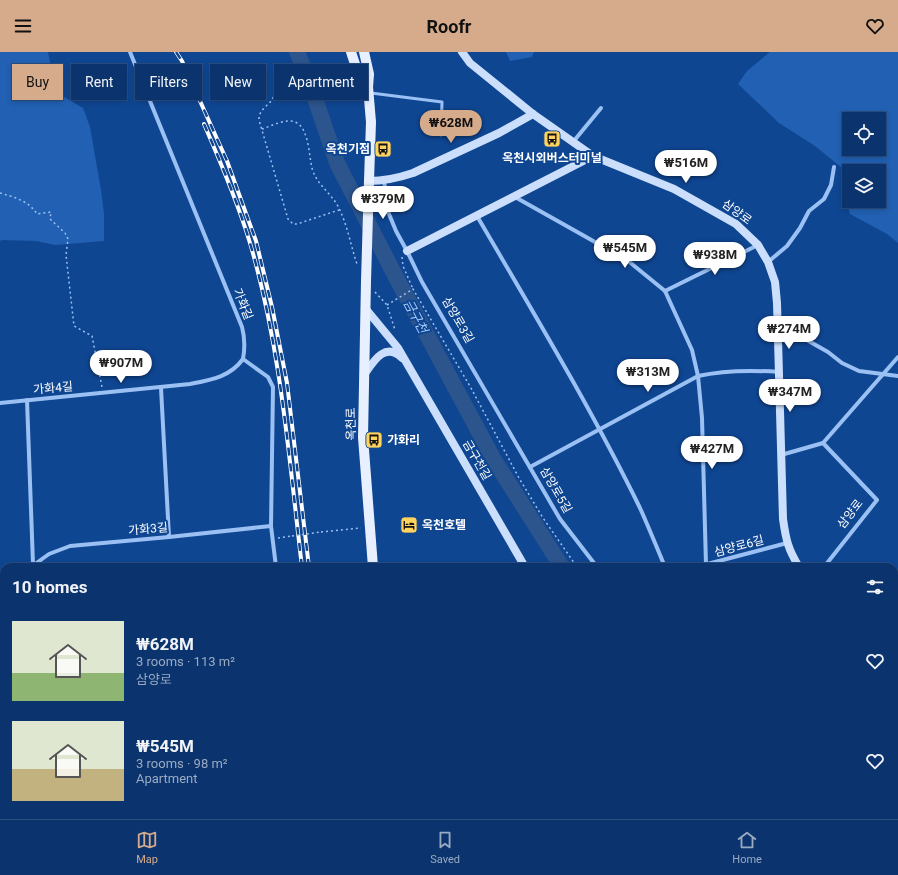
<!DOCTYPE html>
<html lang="en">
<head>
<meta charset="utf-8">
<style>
  :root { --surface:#0b346e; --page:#143c73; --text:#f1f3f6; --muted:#9aaac2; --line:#2b4f81; --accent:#d6ab8b }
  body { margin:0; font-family:Roboto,"Noto Sans KR",sans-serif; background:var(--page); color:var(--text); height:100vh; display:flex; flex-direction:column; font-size:15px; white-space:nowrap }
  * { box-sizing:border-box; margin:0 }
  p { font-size:13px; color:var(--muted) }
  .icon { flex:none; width:22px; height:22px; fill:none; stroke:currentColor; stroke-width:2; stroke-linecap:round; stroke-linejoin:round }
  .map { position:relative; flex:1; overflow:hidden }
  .panel { position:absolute; left:0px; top:511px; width:898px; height:256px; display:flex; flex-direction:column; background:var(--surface); border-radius:12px 12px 0 0; box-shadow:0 2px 6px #0003,0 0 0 1px var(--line) }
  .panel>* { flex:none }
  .top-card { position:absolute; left:12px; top:12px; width:400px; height:36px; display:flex; gap:8px }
  .tools { position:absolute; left:842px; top:60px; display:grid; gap:8px }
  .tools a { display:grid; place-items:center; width:44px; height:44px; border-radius:0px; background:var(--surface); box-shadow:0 2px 6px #0003,0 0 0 1px var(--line); font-size:20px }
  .price { position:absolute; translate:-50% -34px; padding:0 9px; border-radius:14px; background:#fff; color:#222; font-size:13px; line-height:26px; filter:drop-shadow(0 1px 2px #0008) }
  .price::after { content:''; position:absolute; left:50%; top:24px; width:12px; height:9px; margin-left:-6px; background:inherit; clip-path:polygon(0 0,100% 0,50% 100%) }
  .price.active { background:var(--accent); color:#111 }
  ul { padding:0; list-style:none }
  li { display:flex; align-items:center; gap:12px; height:100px; padding:0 12px }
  li span { display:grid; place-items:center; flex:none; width:112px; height:80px; border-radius:0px; color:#555 }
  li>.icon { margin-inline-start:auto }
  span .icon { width:48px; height:48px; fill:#fffc; stroke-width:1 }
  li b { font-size:17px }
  h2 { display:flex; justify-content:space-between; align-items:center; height:48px; padding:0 12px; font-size:17px }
  .tag { padding:0 14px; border-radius:0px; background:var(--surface); box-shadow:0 2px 6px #0003,0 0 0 1px var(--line); font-size:14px; line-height:36px }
  .tag.active { background:var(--accent); color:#111 }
  header { display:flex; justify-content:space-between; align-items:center; height:52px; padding:0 12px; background:var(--accent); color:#111; font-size:18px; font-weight:700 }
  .tab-bar { display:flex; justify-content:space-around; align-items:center; height:56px; border-top:1px solid var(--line); background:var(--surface); font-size:11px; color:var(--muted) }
  .tab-bar a { display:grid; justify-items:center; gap:2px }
  .tab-bar .active { color:var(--accent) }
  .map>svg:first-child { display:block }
  .green { fill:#2160b2; fill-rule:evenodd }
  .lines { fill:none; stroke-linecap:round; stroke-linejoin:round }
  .stream { stroke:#8cbcf7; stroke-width:2.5 }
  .river { stroke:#2c548d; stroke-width:16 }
  .path { stroke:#9bc1f4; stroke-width:1.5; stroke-dasharray:2 3; stroke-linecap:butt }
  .lane { stroke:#9bc1f4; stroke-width:3 }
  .street { stroke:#9bc1f4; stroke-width:4 }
  .secondary { stroke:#cbdffd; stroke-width:8 }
  .primary { stroke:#e8f0ff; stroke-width:10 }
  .rail-casing { stroke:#fff; stroke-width:4 }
  .rail { stroke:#0f4692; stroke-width:2.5; stroke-dasharray:8; stroke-linecap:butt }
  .path-bridge { stroke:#9bc1f4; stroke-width:1.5; stroke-dasharray:2 3; stroke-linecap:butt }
  .primary-bridge { stroke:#e8f0ff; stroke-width:10 }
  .labels { text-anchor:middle; stroke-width:4; stroke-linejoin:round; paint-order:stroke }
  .poi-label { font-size:12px; font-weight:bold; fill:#fff; stroke:#0f4692; text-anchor:start }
  .street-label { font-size:12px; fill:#fff; stroke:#0f4692 }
  .water-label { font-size:13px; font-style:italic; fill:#a7ccfb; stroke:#0f4692 }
</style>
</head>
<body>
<header><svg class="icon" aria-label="menu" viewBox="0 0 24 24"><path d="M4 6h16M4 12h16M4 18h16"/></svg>Roofr<svg class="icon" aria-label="heart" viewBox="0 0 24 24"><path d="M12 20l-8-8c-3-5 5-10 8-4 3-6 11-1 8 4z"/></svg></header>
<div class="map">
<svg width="898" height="767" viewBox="0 0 898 767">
  <rect width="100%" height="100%" fill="#0f4692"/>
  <g class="green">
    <path d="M0 0H48L56 40 83 56 90 75 101 138 104 162V189L55 193 36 189 2 188 0 189Z"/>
    <path d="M506 0H534L532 5 510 9Z"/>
    <path d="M770 0H898V191L887 182 850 162 843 138 847 120 815 94 779 71 738 32 747 19ZM849 67H879V97H849ZM849 119H879V149H849Z"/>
  </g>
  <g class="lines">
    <path class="stream" d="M894 739 898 742"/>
    <g class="river">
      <path d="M297 0 308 26 337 111 397 227 494 408 562 515"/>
      <path d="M667 767 668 763"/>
    </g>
    <g class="path">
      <path d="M274 40C275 52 258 55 259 68L288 167 293 172H297L339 158"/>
      <path d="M262 77C272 74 287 65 297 71 309 78 309 104 312 116 316 131 328 139 336 151 347 169 350 192 357 212"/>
      <path d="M0 141C14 145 29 149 37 162L51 160 50 167 65 181 68 187 66 203 74 274 92 284 102 335"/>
      <path d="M402 205 403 214 413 237"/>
      <path d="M375 240 387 253 395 278"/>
      <path d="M387 253 413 237 471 336 519 426 543 466 577 515"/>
      <path d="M321 480 361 476"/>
      <path d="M278 486 292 484"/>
      <path d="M894 732 898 734"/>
      <path d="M680 767 681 763"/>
    </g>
    <path class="lane" d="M371 41 442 50 441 83"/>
    <g class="street">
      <path d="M130 0 242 275C245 286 245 296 243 307L268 325 273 335 271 474 276 515"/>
      <path d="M573 90 601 56"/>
      <path d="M384 129 389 162 396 179 407 199 422 230 560 467 597 515"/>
      <path d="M515 145 627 208 665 239 692 298 698 324 702 366 706 513"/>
      <path d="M477 164C533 260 591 356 640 456 649 476 657 496 665 515"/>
      <path d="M768 210 787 194 800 176 809 159 824 147 831 133 834 115"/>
      <path d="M665 239 758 193"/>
      <path d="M778 277 805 287 828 300 842 311 859 319 898 324"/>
      <path d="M161 336 169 485"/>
      <path d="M27 348 33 512"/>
      <path d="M0 351 190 332C211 328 230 325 243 307"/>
      <path d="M781 403 823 391"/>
      <path d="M530 415 698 324C725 318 751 318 779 320"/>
      <path d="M31 515 49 502 70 494 169 485 271 474"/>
      <path d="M696 515 787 491"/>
      <path d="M824 515 877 448 823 391 898 305"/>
      <path d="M0 540 4 537"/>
      <path d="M0 651 4 652"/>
      <path d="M894 714 898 716"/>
      <path d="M132 763 136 767"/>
      <path d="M299 763V767"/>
      <path d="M573 763 574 767"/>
      <path d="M893 763 898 766"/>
      <path d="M421 767 437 763"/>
      <path d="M691 767 692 763"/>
      <path d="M724 767 726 763"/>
      <path d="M804 767 807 763"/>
    </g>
    <g class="secondary">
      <path d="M462 0 470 11 533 62 593 104 674 137 736 172 758 193 768 210 775 230 777 251 783 467C786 488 788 497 799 515"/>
      <path d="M369 129C385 129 398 126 413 121L499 81 533 62"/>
      <path d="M407 199 593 104"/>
      <path d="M365 256 398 296 525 515"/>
      <path d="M364 323C373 310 385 289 402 306"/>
      <path d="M894 591 898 594"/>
      <path d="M636 767 637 763"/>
    </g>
    <g class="primary">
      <path d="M351 0 360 27 368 35"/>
      <path d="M364 0 369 22 368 35 371 70 369 129"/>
      <path d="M366 229 363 385 373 515"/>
      <path d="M398 763V767"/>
    </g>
    <g class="rail-casing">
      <g id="rail">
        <path d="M176 0 182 9 227 109 256 189 272 255 287 331 309 515"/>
        <path d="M204 72C221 111 238 151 250 191 281 296 289 407 302 515"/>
        <path d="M333 763 334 767"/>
        <path d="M339 763 340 767"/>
      </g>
    </g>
    <use href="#rail" class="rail"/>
    <path class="path-bridge" d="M292 484 321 480"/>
    <path class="primary-bridge" d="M366 229 369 129"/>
  </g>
  <defs>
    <g id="bus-square" transform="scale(0.9)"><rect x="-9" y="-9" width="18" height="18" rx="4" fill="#ffd35e" stroke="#0f4692"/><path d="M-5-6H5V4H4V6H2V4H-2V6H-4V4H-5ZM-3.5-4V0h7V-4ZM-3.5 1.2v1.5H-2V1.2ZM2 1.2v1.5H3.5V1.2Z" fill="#111"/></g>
    <g id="hotel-square" transform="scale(0.9)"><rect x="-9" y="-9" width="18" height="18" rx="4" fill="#ffd35e" stroke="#0f4692"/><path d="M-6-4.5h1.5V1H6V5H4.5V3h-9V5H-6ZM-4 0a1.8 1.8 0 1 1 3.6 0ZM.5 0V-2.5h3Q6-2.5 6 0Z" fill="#111"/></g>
  </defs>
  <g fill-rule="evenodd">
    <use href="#bus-square" x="552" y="87"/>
    <use href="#bus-square" x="383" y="97"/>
    <use href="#bus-square" x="374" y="388"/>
    <use href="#hotel-square" x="409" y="473"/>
  </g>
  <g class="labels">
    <g class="poi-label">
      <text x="370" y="101" text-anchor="end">옥천기점</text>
      <text x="552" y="110" text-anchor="middle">옥천시외버스터미널</text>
      <text x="387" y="392">가화리</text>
      <text x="422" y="477">옥천호텔</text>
    </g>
    <g class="street-label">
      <text transform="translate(737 160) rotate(36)" y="4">삼양로</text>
      <text transform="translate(243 252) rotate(68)" y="4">가화길</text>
      <text transform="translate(458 268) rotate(60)" y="4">삼양로3길</text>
      <text transform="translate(53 336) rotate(-5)" y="4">가화4길</text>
      <text transform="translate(351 372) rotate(-91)" y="4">옥천로</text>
      <text transform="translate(477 408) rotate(60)" y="4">금구천길</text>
      <text transform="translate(556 438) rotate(60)" y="4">삼양로5길</text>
      <text transform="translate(850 462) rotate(-52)" y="4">삼양로</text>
      <text transform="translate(148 477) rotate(-5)" y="4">가화3길</text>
      <text transform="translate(739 494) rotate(-15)" y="4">삼양로6길</text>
    </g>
    <g class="water-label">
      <text transform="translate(416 264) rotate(62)" y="5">금구천</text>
    </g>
  </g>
</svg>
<div class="tools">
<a><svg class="icon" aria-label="locate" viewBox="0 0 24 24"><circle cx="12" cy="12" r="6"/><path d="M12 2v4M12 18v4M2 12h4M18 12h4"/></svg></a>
<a><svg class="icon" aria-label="layers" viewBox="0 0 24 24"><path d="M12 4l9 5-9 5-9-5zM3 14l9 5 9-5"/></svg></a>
</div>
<b class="price active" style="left:451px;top:92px">₩628M</b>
<b class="price" style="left:686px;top:132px">₩516M</b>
<b class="price" style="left:383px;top:168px">₩379M</b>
<b class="price" style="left:625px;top:217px">₩545M</b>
<b class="price" style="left:715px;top:224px">₩938M</b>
<b class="price" style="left:789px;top:298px">₩274M</b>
<b class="price" style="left:121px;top:332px">₩907M</b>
<b class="price" style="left:648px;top:341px">₩313M</b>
<b class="price" style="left:790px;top:361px">₩347M</b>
<b class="price" style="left:712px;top:418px">₩427M</b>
<div class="top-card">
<a class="tag active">Buy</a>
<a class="tag">Rent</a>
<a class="tag">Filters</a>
<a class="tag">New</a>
<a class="tag">Apartment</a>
</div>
<section class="panel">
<h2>10 homes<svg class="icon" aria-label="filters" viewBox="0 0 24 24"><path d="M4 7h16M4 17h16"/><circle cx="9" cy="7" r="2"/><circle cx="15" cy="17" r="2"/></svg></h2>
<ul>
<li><span style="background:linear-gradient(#dfe7d0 65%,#8fb573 0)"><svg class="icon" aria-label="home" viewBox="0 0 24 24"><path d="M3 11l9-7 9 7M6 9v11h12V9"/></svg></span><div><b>₩628M</b><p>3 rooms · 113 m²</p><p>삼양로</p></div><svg class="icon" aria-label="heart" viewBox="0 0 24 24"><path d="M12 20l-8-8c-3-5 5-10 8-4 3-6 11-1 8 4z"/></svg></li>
<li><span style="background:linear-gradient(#dfe7d0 60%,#c2b280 0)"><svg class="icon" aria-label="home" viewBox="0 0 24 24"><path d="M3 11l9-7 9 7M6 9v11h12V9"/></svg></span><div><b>₩545M</b><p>3 rooms · 98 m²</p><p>Apartment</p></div><svg class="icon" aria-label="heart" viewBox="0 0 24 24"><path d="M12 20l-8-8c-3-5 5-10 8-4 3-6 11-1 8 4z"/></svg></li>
</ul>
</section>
</div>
<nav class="tab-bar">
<a class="active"><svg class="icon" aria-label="map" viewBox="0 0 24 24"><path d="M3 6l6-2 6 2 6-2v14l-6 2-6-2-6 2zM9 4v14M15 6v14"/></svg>Map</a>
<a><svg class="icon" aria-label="saved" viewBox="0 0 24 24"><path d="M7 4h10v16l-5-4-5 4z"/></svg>Saved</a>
<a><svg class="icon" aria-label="home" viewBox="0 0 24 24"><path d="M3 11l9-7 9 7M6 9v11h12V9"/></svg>Home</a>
</nav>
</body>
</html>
